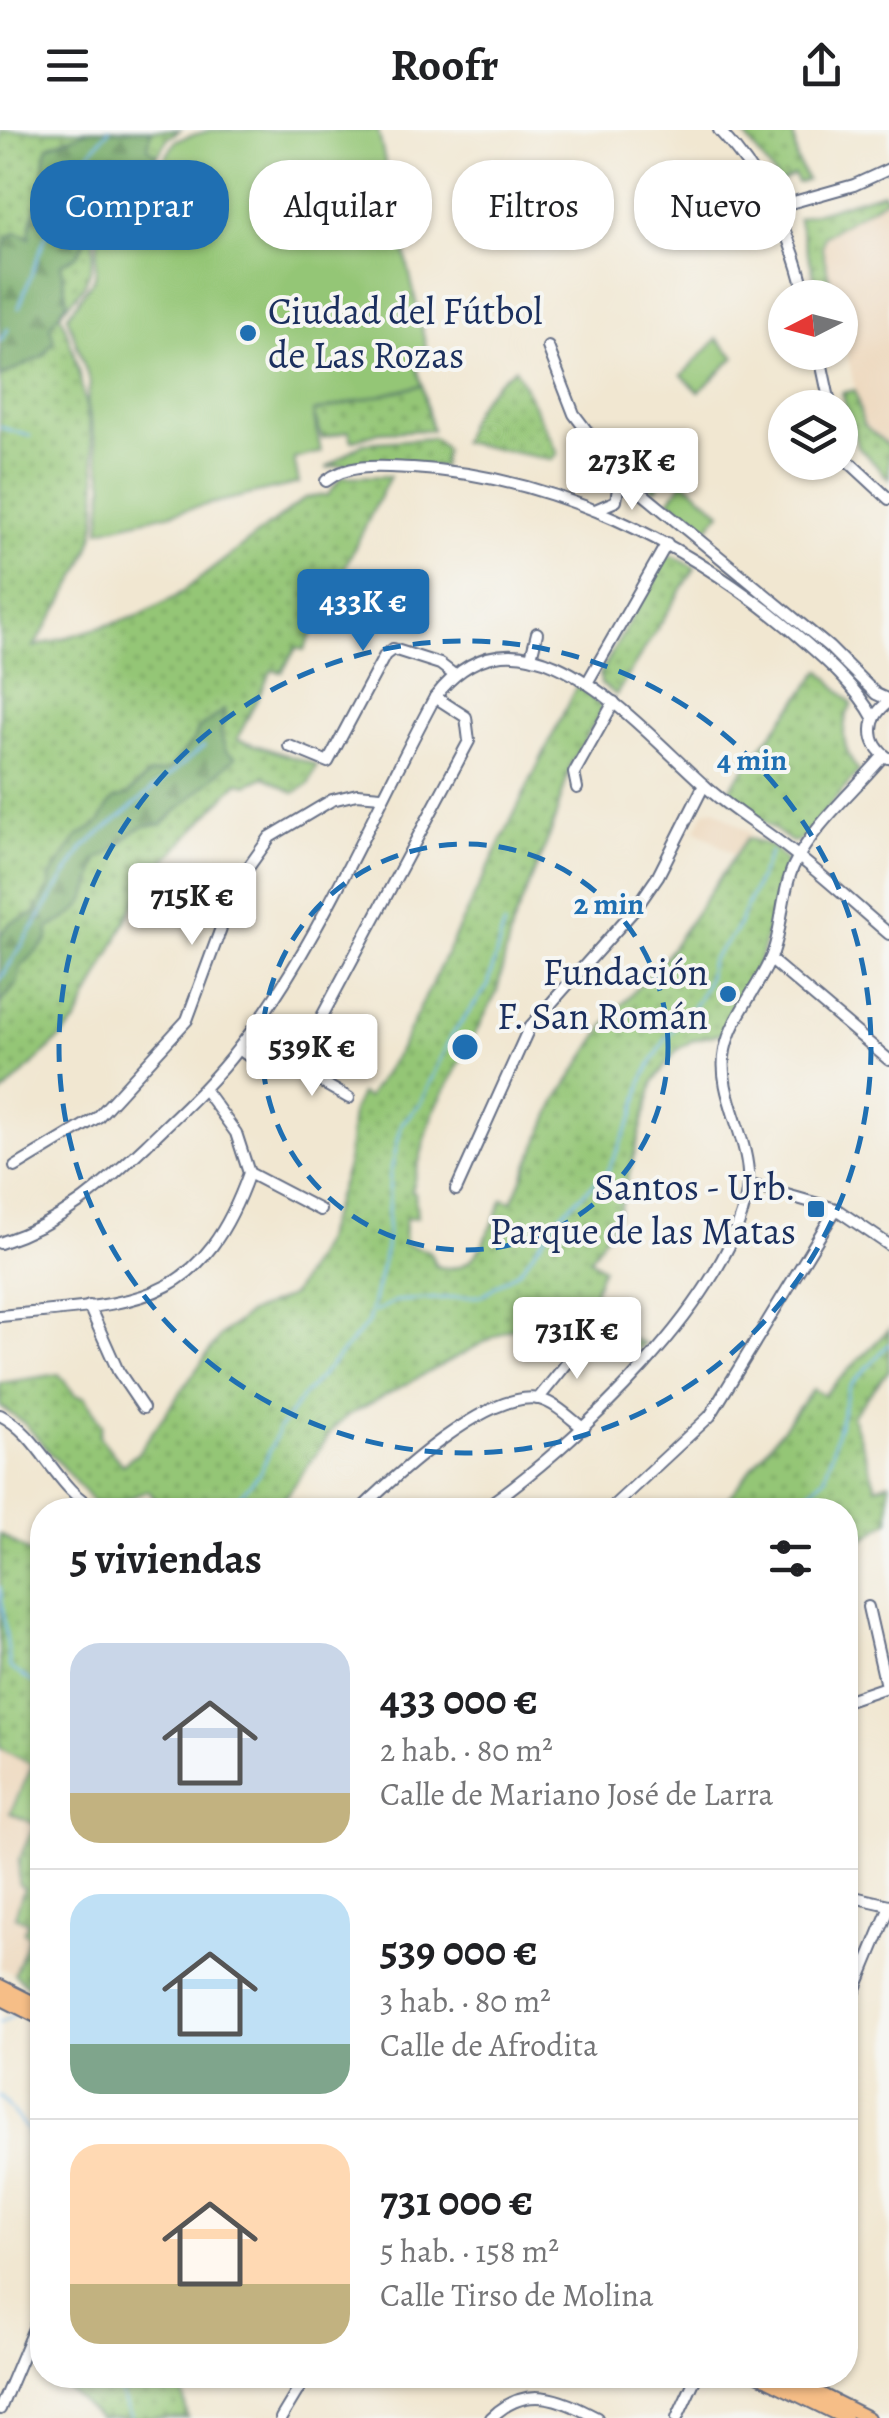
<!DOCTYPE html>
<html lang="es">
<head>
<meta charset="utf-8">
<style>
  :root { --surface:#fff; --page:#f2f2f2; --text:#202124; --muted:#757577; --line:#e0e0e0; --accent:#1f6fb2 }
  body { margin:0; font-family:Alegreya,serif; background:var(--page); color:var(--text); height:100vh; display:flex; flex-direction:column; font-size:38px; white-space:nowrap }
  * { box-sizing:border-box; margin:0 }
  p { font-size:32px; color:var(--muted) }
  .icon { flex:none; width:55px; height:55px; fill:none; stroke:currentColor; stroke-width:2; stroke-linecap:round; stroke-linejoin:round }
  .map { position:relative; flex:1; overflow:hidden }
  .panel { position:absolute; left:30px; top:1368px; width:828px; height:890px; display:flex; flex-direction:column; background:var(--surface); border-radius:40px; box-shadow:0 2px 8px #0004 }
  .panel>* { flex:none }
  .top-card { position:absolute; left:30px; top:30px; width:830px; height:90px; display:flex; gap:20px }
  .needle { width:65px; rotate:264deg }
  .controls { position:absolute; left:768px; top:150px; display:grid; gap:20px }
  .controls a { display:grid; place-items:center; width:90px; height:90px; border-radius:50%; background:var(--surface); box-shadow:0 2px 8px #0004; font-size:50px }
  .price { position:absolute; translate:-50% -85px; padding:0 22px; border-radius:10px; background:#fff; color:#222; font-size:32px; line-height:65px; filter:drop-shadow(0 2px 5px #0008) }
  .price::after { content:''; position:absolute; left:50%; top:60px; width:30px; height:22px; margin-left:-15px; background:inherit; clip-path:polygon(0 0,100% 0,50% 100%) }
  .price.on { background:var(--accent); color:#fff }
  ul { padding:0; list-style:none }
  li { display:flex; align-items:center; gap:30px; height:250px; padding:0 40px }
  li+li { border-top:2px solid var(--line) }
  li span { display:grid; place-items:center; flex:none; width:280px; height:200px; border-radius:30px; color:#555 }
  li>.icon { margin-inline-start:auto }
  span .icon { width:120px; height:120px; fill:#fffc; stroke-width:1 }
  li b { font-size:42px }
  h2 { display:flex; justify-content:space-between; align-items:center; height:120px; padding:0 40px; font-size:42px }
  .chip { padding:0 35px; border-radius:40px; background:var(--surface); box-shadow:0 2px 8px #0004; font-size:35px; line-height:90px }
  .chip.on { background:var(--accent); color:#fff }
  header { display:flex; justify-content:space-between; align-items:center; height:130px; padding:0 40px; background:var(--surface); font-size:45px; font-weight:600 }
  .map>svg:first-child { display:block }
  .built { fill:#edd7bb }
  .green { fill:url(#green-dots); stroke:#587a6a; stroke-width:2.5 }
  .forest { fill:url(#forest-firs); stroke:#496d62; stroke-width:2.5 }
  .pitch { fill:#94c676; stroke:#587a6a; stroke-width:2.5 }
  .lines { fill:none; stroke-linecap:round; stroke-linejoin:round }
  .stream { stroke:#74b9ea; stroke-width:2.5 }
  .minor-casing { stroke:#666f86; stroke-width:14 }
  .major-casing { stroke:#666f86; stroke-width:16 }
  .minor { stroke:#fff; stroke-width:10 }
  .major { stroke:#f6be87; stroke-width:12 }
  .ring { fill:none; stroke:#1f6fb2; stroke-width:5; stroke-dasharray:18 12 }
  .poi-dot { fill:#1f6fb2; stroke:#f6f6f2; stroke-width:4 }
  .labels { text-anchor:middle; stroke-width:8; stroke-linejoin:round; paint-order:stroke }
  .poi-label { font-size:38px; fill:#1b2f5e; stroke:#f6f6f2; text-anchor:end }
  .centre { fill:#1f6fb2; stroke:#f6f6f2; stroke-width:5 }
  .ring-label { font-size:30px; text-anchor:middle; font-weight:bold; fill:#1f6fb2; stroke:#f6f6f2; stroke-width:8; stroke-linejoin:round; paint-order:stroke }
</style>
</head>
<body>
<header><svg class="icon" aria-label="menu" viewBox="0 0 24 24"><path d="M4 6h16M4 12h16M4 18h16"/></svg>Roofr<svg class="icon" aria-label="share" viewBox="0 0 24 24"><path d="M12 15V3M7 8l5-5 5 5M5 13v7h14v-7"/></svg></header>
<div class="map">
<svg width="889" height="2288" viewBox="0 0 889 2288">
  <defs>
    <pattern id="green-dots" width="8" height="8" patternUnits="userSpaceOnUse" patternTransform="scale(2.5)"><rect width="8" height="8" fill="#94c676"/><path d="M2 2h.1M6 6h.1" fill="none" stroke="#78a164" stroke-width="1.8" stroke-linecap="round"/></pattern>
    <pattern id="forest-firs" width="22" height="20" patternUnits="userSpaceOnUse" patternTransform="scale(2.5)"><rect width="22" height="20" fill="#77ab67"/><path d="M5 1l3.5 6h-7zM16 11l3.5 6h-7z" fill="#618c58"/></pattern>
  </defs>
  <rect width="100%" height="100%" fill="#f6f6f2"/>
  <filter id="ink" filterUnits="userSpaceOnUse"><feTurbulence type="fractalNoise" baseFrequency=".01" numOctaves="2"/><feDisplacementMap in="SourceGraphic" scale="20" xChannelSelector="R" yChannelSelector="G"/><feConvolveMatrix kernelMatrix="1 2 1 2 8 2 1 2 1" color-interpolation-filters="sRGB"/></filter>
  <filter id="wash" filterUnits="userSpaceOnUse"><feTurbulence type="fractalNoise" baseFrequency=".0048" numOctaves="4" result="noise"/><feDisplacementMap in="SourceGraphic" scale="40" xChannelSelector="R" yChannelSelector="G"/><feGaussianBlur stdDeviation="2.25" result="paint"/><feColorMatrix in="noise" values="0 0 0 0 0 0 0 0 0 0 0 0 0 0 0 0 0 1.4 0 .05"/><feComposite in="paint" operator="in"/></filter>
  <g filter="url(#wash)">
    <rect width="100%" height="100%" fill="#f1e7d1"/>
    <g class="built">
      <path d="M889 67V316L863 294 840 192V168L834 167 822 118 828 101Z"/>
      <path d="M715 679 751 704 733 724 696 700 705 681Z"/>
      <path d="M0 1618 42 1640V1681L22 1731 29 1806 14 1844 0 1837Z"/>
    </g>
    <g class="green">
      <path d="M0 0H180L168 8 142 52C57 78 113 97 85 153 80 164 67 174 60 183 79 229 103 343 96 393 89 437 56 480 34 517L138 486 177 466 305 368 328 365 341 347 390 346 304 520 296 518 282 542 272 540 237 609 317 635 309 654 294 663 265 647 247 655 238 652 145 753 75 894 0 966Z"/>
      <path d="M741 0H793L797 30 807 50 797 53 794 45 780 53Z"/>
      <path d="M883 62 887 68 824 106 822 118 834 167H820L798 88Z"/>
      <path d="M515 238 558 323 552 330 461 312C471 279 486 258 515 238Z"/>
      <path d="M422 255 432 300 379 302 352 311 349 301 322 308 313 282Z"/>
      <path d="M855 260 863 294 889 316V349L857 315 842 263Z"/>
      <path d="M433 308 445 319 442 337 368 331 326 338 363 313Z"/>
      <path d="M673 426 695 438 616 565 601 554 600 544 666 427Z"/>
      <path d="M821 540 852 574C839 596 842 622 859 641L801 710 792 712 725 664Z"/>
      <path d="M577 555 603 578 571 634 551 702 512 796 497 862 432 985 411 1061 415 1063 417 1087 405 1089 404 1114 429 1121 436 1136C478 1149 488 1100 503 1069L512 1072 556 971 612 885 666 826 747 708 772 716 786 731 759 834 723 903 693 910 677 920 654 951 617 1088 590 1129 603 1138C580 1185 599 1200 644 1213L635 1222 555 1188 546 1189 507 1200 347 1286 335 1296 277 1380H163L148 1360 119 1373H94L25 1294 0 1276V1253L59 1244 75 1265 85 1267 102 1295 99 1306 122 1335 137 1324 220 1206 249 1183 292 1165 321 1116 347 1036 352 981 360 964 367 968 400 919Z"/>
      <path d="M889 1199V1240L852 1286 876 1357 889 1352V1391L845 1422V1380H719L813 1259 824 1265Z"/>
      <path d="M0 1404 42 1431V1640L0 1618Z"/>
      <path d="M42 1680V1867L14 1844 29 1806 24 1802 28 1792 15 1786 24 1758 19 1755V1729Z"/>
      <path d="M52 2245H154L181 2256 188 2288H99Z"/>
    </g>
    <g class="forest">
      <path d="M90 0H151L148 18 158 25 144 48 114 25C69 33 91 70 92 100L77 125 61 134 67 172 50 196 54 211 43 226 0 247V135L7 107 17 102 30 108C27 88 41 77 43 58 45 42 42 32 48 16Z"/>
      <path d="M224 580 221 605 226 621 236 627 161 695C127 692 125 720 98 729 87 770 88 780 48 798V810L21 837 17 854 0 874V806L10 793 34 784 50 757V747L78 706C113 687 95 690 114 669L126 666 148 645 169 640 195 608 198 599Z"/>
    </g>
    <g class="pitch">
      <path d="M211 0H378L429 231 416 234 422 255 313 282 321 322 294 329 299 353 100 400 104 354 87 272 90 253 67 186 95 147 100 83 112 71 147 59 176 10Z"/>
      <path d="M717 209 735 227 699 262 682 245Z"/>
      <path d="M667 304 686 320 655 360 635 344Z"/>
      <path d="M684 351 721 382 706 400 669 370Z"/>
      <path d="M32 1637 42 1643V1677L34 1694 10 1683Z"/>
    </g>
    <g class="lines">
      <g class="stream">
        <path d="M19 178C42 115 63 49 109 0"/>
        <path d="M0 211 8 199"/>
        <path d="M0 297 30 306"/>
        <path d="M0 850 83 718 204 616"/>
        <path d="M375 1182 395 1171 481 1166 520 1140 562 1083 607 1042 634 985 643 949 666 908 697 872 708 849 711 830 735 802 771 721"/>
        <path d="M226 1380 260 1343 279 1299 302 1267 368 1193 386 1118 390 1045 402 993 420 974 450 908 488 856 504 795"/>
        <path d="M790 1380 825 1347 849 1257 889 1214"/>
        <path d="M0 1457 10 1538 42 1558"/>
        <path d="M29 1851 42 1716"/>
        <path d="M0 1893 14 1885"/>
        <path d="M0 1966 27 2000 42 2055"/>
        <path d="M111 2245 132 2288"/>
      </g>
    </g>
  </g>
  <g filter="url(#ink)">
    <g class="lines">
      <g class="minor-casing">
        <g id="minor">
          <path d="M719 0C764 49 792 103 806 168"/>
          <path d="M776 77 854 55 889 39"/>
          <path d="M548 217 574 284 620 345 829 517 876 564 889 570"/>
          <path d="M819 222 831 278"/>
          <path d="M840 313 849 332 889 369"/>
          <path d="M326 351C350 332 384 337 413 338 553 346 686 412 791 500 821 526 855 554 874 589"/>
          <path d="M595 380 616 371 620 345"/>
          <path d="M531 527 537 503"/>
          <path d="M587 553 667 413"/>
          <path d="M289 616 328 632 385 525 393 519 440 534 453 544"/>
          <path d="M888 628C866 613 867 587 889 572"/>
          <path d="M577 658 574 643 614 572"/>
          <path d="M771 830 889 930"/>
          <path d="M239 919 269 941 295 937 469 611 466 587 435 567"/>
          <path d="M295 937 349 968"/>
          <path d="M15 1037 98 987 187 890 238 752 270 707 332 670 357 664 381 666"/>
          <path d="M249 1043 320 1080"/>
          <path d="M748 1054 836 1079 889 1115"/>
          <path d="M456 1060 529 898 636 778 658 746 704 655"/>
          <path d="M0 1113C66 1091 99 1059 149 1012 180 982 212 953 238 919 317 818 373 681 435 567 521 455 636 595 704 655 730 679 762 698 790 720 824 746 856 776 889 804"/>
          <path d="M89 1176 118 1241 143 1278"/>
          <path d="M0 1186C129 1172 199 1183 249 1043L236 1003 204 959"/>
          <path d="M538 1269 585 1211"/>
          <path d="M0 1285C42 1306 56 1361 98 1380"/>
          <path d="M360 1380C396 1345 488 1260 539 1269 556 1273 571 1289 584 1299"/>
          <path d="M481 1380C568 1322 740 1161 748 1053 751 1009 716 964 725 920 731 889 756 861 769 832 783 803 780 767 793 737 812 696 855 660 884 625"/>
          <path d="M609 1380 710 1286 836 1079"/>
          <path d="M868 1477 886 1556"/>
          <path d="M845 1571 889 1556"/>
          <path d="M845 1765 889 1775"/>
          <path d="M845 1885 889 1779"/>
          <path d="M0 2279 42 2179"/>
          <path d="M281 2288 307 2245"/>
          <path d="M491 2288C526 2253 559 2268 597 2288"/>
          <path d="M677 2288 697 2245"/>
        </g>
      </g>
      <g class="major-casing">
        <g id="major">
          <path d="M0 1856 42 1877"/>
          <path d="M0 1868 42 1889"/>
          <path d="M758 2245 845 2288"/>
          <path d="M782 2245 868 2288"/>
        </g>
      </g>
      <use href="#minor" class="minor"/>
      <use href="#major" class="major"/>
    </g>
  </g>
  <g class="ring">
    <circle cx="465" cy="917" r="203"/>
    <circle cx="465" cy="917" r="406"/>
  </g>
  <g class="poi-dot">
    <circle cx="248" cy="203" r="10"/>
    <circle cx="728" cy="864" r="10"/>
    <rect x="806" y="1069" width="20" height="20" rx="5"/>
  </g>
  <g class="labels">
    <g class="poi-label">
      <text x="268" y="194" text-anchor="start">Ciudad del Fútbol<tspan x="268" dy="44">de Las Rozas</tspan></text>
      <text x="708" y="855">Fundación<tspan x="708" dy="44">F. San Román</tspan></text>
      <text x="796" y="1070">Santos - Urb.<tspan x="796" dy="44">Parque de las Matas</tspan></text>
    </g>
  </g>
  <circle cx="465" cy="917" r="15" class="centre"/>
  <g class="ring-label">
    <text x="752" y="640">4 min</text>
    <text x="609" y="784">2 min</text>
  </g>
</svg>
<div class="controls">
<a><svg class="needle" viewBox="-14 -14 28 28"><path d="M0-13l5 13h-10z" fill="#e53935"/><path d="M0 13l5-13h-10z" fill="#757577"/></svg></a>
<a><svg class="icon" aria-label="layers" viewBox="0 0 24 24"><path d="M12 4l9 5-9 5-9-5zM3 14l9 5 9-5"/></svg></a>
</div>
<b class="price" style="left:632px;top:383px">273K €</b>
<b class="price on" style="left:363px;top:524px">433K €</b>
<b class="price" style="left:192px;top:818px">715K €</b>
<b class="price" style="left:312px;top:969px">539K €</b>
<b class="price" style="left:577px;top:1252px">731K €</b>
<div class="top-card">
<a class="chip on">Comprar</a>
<a class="chip">Alquilar</a>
<a class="chip">Filtros</a>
<a class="chip">Nuevo</a>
</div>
<section class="panel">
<h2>5 viviendas<svg class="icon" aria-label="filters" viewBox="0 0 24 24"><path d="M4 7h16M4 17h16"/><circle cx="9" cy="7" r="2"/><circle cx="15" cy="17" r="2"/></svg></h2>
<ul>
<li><span style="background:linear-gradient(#c9d6e8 75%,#c2b280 0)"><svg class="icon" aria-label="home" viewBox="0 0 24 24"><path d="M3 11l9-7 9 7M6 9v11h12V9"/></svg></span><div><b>433 000 €</b><p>2 hab. · 80 m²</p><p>Calle de Mariano José de Larra</p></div></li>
<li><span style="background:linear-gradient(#bfe0f5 75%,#7fa58c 0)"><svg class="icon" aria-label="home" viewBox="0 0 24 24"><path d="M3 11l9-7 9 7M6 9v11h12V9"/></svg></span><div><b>539 000 €</b><p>3 hab. · 80 m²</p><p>Calle de Afrodita</p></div></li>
<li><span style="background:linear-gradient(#ffd9b3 70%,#c2b280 0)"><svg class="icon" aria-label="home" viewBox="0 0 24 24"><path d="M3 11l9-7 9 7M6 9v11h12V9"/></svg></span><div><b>731 000 €</b><p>5 hab. · 158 m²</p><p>Calle Tirso de Molina</p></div></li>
</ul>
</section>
</div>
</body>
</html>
